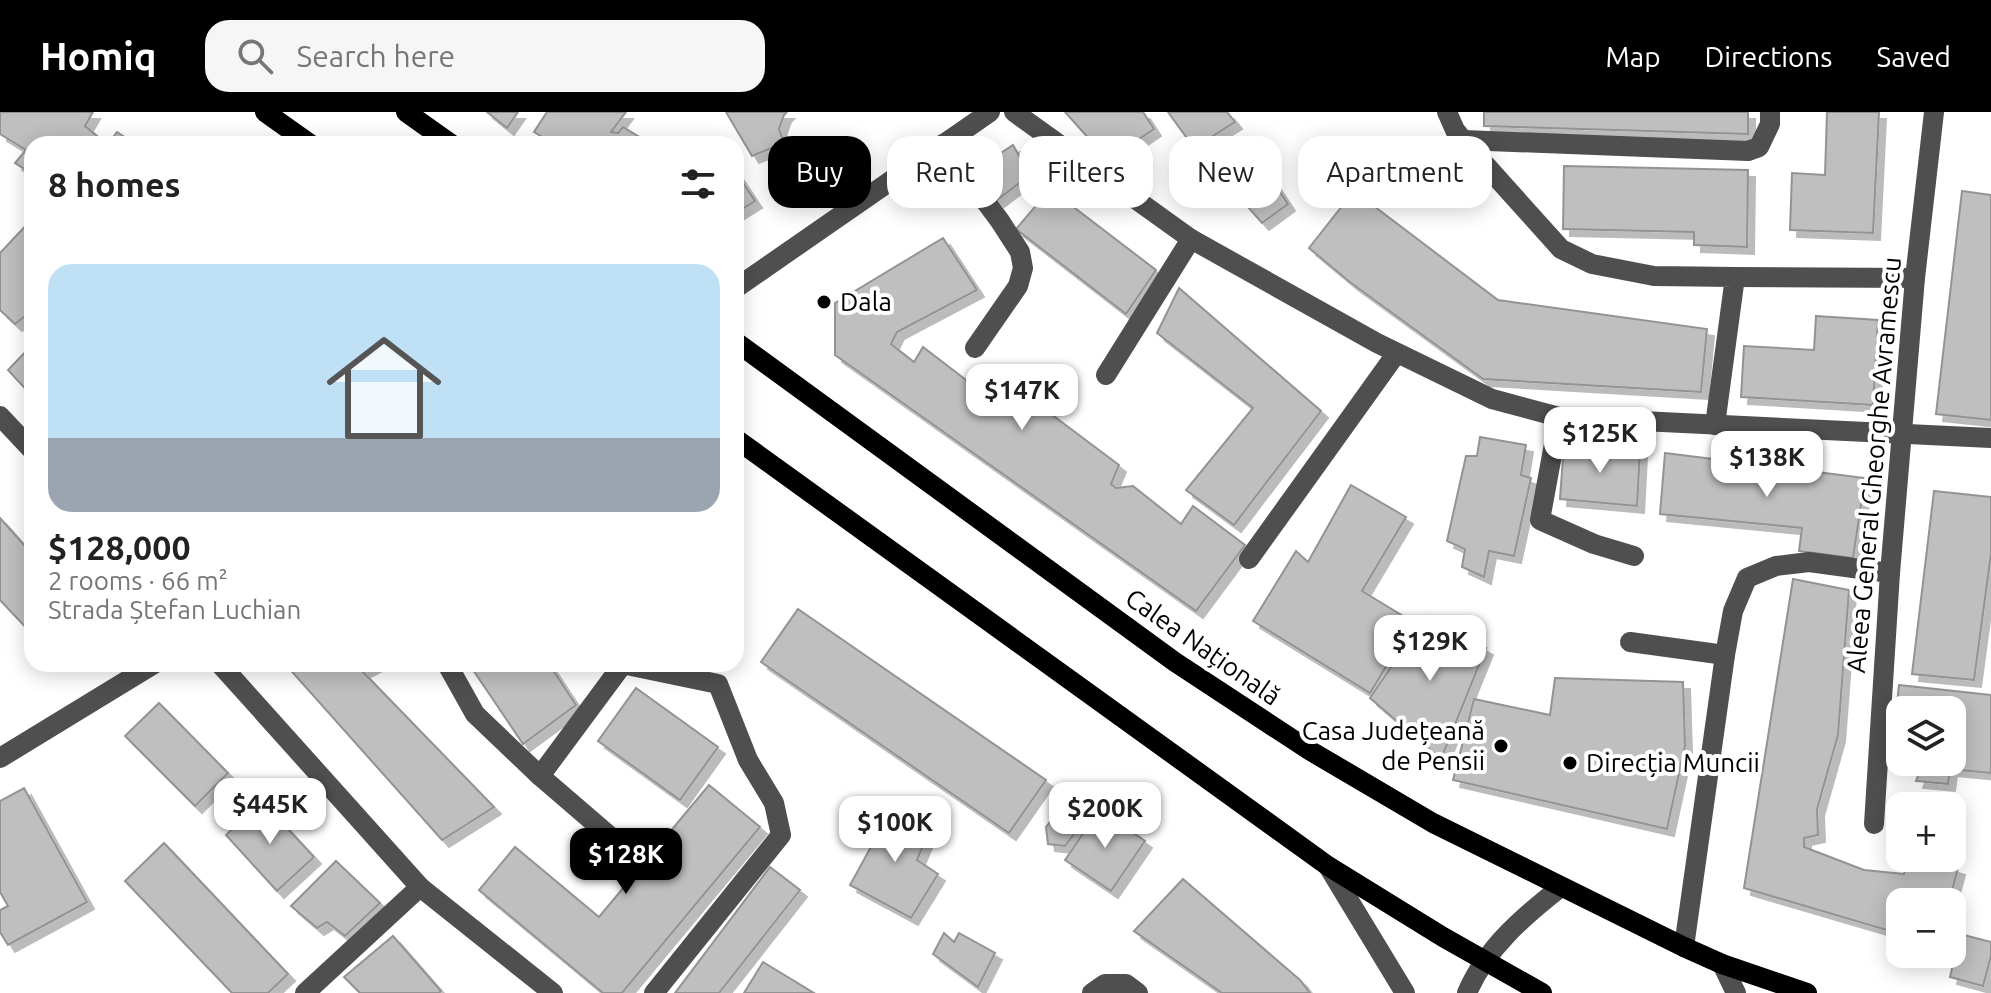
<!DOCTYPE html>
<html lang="en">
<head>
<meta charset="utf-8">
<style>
  :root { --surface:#fff; --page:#f6f6f6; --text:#222; --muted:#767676; --accent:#000 }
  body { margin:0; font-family:Ubuntu,sans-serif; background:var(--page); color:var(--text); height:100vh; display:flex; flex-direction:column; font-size:30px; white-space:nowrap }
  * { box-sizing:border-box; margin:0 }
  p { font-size:26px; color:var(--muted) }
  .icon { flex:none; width:44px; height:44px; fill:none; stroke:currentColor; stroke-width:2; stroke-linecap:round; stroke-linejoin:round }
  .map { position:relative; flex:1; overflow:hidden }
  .details { position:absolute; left:24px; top:24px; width:720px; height:536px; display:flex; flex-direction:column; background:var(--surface); border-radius:24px; box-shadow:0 4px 20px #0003 }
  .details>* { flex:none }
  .banner { position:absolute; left:768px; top:24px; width:760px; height:72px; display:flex; gap:16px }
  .tools { position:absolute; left:1886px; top:584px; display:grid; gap:16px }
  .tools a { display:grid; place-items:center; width:80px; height:80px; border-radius:16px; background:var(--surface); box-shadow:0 4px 20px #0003; font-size:40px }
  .price { position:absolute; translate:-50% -68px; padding:0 18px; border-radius:16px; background:#fff; color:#222; font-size:26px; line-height:52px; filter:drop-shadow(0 2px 4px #0008) }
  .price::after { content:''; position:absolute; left:50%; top:48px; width:24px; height:18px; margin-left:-12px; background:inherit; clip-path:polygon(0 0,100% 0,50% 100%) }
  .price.current { background:var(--accent); color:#fff }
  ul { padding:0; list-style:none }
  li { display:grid; align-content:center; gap:16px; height:424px; padding:0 24px }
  li span { display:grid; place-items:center; height:248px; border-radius:24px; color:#555 }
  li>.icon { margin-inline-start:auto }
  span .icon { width:144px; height:144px; fill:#fffc; stroke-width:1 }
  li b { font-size:34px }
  h2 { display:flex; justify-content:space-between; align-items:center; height:96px; padding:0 24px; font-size:34px }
  .chip { padding:0 28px; border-radius:24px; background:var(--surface); box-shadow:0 4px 20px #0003; font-size:28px; line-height:72px }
  .chip.current { background:var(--accent); color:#fff }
  header { display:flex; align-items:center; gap:48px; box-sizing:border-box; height:112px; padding:0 40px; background:var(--accent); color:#fff }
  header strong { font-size:38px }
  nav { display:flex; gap:44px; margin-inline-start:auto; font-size:28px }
  .search { width:560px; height:72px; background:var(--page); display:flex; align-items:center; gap:20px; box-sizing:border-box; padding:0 28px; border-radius:24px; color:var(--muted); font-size:30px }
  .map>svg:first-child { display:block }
  .building { fill:#bfbfbf; stroke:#939393; stroke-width:2; filter:url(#shadow) }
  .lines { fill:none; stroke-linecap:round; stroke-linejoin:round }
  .minor { stroke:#4f4f4f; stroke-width:20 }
  .major { stroke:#000; stroke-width:20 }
  .poi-dot { fill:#000; stroke:#fff; stroke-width:3 }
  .labels { text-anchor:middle; stroke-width:8; stroke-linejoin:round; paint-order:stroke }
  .poi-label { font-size:26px; fill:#000; stroke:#fff; text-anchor:start }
  .street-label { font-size:26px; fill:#000; stroke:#fff }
</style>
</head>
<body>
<header>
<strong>Homiq</strong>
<div class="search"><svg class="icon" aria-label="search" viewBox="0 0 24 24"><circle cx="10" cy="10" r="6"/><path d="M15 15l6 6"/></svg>Search here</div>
<nav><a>Map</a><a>Directions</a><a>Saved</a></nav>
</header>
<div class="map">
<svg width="1991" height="881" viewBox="0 0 1991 881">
  <defs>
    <filter id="shadow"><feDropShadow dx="7" dy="7" stdDeviation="0" flood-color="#0004"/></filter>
  </defs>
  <rect width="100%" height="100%" fill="#fff"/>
  <g class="building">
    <path d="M0 0H93L85 14 107 32H32V62L15 51 26 38 0 22Z"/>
    <path d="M487 0H518L507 16Z"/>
    <path d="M547 0H626L611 20 618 21 623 15 651 32H554L534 20Z"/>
    <path d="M726 0H787L784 3 779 17 784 31 752 44Z"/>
    <path d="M1065 0H1143L1154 17 1108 48Z"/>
    <path d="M1168 0H1227L1235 10 1194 36Z"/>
    <path d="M1484 0H1748V22L1484 14Z"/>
    <path d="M1827 0H1879L1873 121 1790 118 1792 61 1825 63Z"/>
    <path d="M117 20 135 32H108Z"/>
    <path d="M1013 33 1030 63 997 88 974 59Z"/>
    <path d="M1564 54 1748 58 1747 135 1694 133V120L1563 117Z"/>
    <path d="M736 60 755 89 736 101Z"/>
    <path d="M1269 63 1288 92 1262 111 1239 85Z"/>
    <path d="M1050 77 1156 158 1126 202 1016 117Z"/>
    <path d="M1354 79 1498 188 1707 217 1701 280 1483 267 1351 171 1309 136Z"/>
    <path d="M1962 79 1991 83V308L1936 302Z"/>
    <path d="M32 107V203L29 201 15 212 0 198V141Z"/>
    <path d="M943 126 977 178 897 220 891 232 914 250 923 235 970 271 977 267 1007 291 1015 275 1119 353 1111 372 1116 376 1133 374 1181 412 1193 394 1245 433 1196 499 835 243V191Z"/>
    <path d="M1179 176 1321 299 1234 413 1186 378 1253 296 1157 221Z"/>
    <path d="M1816 204 1878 208 1873 293 1741 285 1744 234 1814 238Z"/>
    <path d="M32 233V284L8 258Z"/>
    <path d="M1480 325 1526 333 1521 363 1531 366 1514 444 1489 439 1484 465 1462 455 1465 437 1447 429 1466 344H1477Z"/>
    <path d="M1564 331 1640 339 1637 394 1560 387Z"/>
    <path d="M1665 341 1865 366 1853 446 1799 439 1802 416 1660 402Z"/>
    <path d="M1351 373 1406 405 1362 479 1413 510 1370 581 1253 509 1296 439 1308 450Z"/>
    <path d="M1934 379 1991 385V442L1974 568 1912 562Z"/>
    <path d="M0 406 32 442V522L0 488Z"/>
    <path d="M1793 467 1849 478 1838 623 1817 697 1818 723 1804 726V735L1864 758 1904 762 1907 746H1923L1958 756 1949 790H1900V822L1744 776Z"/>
    <path d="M798 497 1046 668 1009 721 761 550Z"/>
    <path d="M1426 504 1486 536 1441 647 1370 586Z"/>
    <path d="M375 552 362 559 494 695 442 728 286 553Z"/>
    <path d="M469 552H549L576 593 523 632Z"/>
    <path d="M1555 566 1683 570 1685 634 1667 717 1453 668 1474 587 1550 603Z"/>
    <path d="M1899 573 1991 583V661L1950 657 1948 672 1916 669 1923 651 1915 650H1952V598H1900V648L1891 647Z"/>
    <path d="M636 576 718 635 680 688 598 629Z"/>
    <path d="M159 591 228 661 195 694 125 624Z"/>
    <path d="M709 673 760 715 622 881H603L479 778 515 735 599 805Z"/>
    <path d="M24 676 87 790 8 833 0 820V798L8 794 0 780V689Z"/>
    <path d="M262 689 314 745 277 779 226 723Z"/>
    <path d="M883 693 928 722 917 748 938 762 911 806 850 773 877 724 869 717Z"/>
    <path d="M1100 697 1145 729 1111 779 1065 748Z"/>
    <path d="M1072 698 1081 703 1078 717 1065 734 1048 732 1046 715 1058 700Z"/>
    <path d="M164 731 288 862 268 881H232L125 769Z"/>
    <path d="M336 749 380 791 345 824 327 810 317 816 291 794Z"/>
    <path d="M770 755 800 778 719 881H675Z"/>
    <path d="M1183 767 1300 868 1310 881H1222L1134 819Z"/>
    <path d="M944 821 954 830 959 821 995 841 978 875 933 842Z"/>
    <path d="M1960 822 1991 830V844L1983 874 1950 865Z"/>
    <path d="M393 824 441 879 439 881H360L344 865Z"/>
    <path d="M763 850 814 881H744Z"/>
  </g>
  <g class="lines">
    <g class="minor">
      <path d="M1014 0 1191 127 1377 231 1492 287 1559 305 1991 326"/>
      <path d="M1447 0 1455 18 1463 28 1561 137 1592 152 1654 164 1735 165 1715 313"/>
      <path d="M1463 28 1748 39 1759 35 1770 12V0"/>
      <path d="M943 32 1000 109 1020 140 1023 156 1018 174 975 236"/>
      <path d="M1735 165 1915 166"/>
      <path d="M736 176 990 0"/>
      <path d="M1106 263 1191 127"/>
      <path d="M0 304 32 338"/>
      <path d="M1559 305 1540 408 1594 432 1634 444"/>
      <path d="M1249 447 1396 242"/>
      <path d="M1630 530 1725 543"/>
      <path d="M220 552 420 775 553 881"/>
      <path d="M447 552 475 602 540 664 619 732"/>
      <path d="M622 552 718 572 748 648 774 691 781 723 654 881"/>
      <path d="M0 646 154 552"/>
      <path d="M540 664 623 552"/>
      <path d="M1874 712 1890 461 1915 166 1934 0"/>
      <path d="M1328 754 1405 881"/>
      <path d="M1684 835 1725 543 1733 499 1747 466 1776 454 1809 450 1890 461"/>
      <path d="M1722 852 1736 881"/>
      <path d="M305 881 420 775"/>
      <path d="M1092 881 1105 872H1126L1138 881"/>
      <path d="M1467 881C1486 836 1524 804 1561 775"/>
    </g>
    <g class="major">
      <path d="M265 0 310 32"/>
      <path d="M406 0 451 32"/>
      <path d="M736 230 1175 550 1309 638 1433 711 1684 835 1722 852 1807 881"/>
      <path d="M736 327 1328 754 1443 825 1542 881"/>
    </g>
  </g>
  <g class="poi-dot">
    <circle cx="824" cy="190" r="8"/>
    <circle cx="1501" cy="634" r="8"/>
    <circle cx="1570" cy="651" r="8"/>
  </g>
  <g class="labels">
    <g class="poi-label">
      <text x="840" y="199">Dala</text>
      <text x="1485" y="628" text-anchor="end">Casa Județeană<tspan x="1485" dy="30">de Pensii</tspan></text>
      <text x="1586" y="660">Direcția Muncii</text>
    </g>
    <g class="street-label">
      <text transform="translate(1874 353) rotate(-85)" y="9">Aleea General Gheorghe Avramescu</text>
      <text transform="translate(1203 535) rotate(35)" y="9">Calea Națională</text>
    </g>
  </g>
</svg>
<div class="tools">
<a><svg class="icon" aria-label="layers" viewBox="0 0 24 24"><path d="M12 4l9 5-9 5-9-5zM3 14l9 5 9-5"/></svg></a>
<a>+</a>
<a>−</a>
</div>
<b class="price" style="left:1022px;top:320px">$147K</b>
<b class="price" style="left:1600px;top:363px">$125K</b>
<b class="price" style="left:1767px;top:387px">$138K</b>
<b class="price" style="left:1430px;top:571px">$129K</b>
<b class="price" style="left:270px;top:734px">$445K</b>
<b class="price" style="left:1105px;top:738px">$200K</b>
<b class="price" style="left:895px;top:752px">$100K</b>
<b class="price current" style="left:626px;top:784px">$128K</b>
<div class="banner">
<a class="chip current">Buy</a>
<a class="chip">Rent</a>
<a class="chip">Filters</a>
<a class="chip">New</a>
<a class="chip">Apartment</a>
</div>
<section class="details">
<h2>8 homes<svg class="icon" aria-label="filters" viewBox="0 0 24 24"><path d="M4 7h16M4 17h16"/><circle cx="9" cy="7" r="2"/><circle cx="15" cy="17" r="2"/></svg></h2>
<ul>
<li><span style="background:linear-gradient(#bfe0f5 70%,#9aa5b1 0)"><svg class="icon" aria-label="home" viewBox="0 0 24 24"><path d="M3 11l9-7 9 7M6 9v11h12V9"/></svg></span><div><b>$128,000</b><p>2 rooms · 66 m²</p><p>Strada Ștefan Luchian</p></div></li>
</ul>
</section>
</div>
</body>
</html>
